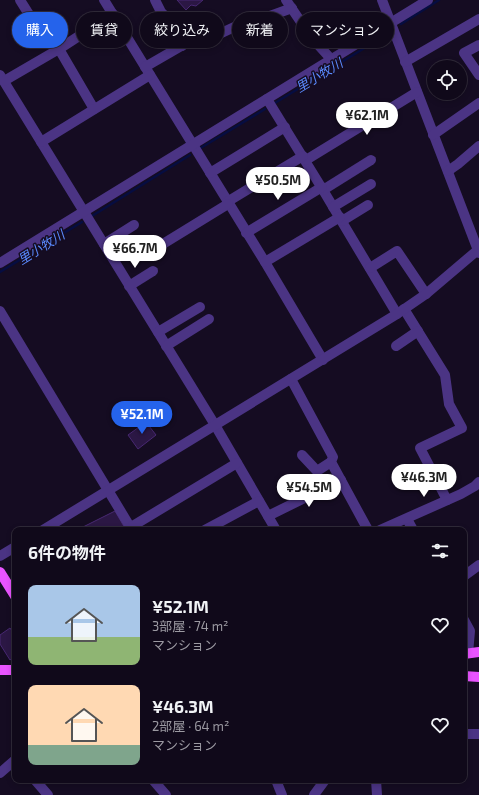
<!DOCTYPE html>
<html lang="ja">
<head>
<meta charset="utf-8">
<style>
  :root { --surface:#10091a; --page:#191223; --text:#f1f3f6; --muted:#9c9aa2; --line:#302a39; --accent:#2563eb }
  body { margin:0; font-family:"Exo 2","Noto Sans JP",sans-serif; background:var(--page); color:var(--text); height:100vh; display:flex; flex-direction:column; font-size:15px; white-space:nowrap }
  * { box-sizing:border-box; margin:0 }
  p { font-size:13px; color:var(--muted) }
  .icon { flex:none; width:22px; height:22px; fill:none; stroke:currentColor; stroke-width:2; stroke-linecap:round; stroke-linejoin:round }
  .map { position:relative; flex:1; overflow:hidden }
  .drawer { position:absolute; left:12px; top:527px; width:455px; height:256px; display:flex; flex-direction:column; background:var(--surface); border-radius:8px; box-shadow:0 2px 6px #0003,0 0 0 1px var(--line) }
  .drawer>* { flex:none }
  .guide { position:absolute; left:12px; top:12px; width:455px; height:36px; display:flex; gap:8px }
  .controls { position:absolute; left:427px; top:60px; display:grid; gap:8px }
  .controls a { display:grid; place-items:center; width:40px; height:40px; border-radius:50%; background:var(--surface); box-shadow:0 2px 6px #0003,0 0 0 1px var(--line); font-size:20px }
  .price { position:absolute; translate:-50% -34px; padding:0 9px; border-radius:14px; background:#fff; color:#222; font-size:13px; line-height:26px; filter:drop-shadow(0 1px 2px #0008) }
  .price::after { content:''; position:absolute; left:50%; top:24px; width:12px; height:9px; margin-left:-6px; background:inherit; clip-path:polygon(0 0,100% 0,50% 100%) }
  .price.current { background:var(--accent); color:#fff }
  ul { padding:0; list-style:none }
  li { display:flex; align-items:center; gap:12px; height:100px; padding:0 16px }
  li span { display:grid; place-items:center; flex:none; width:112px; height:80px; border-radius:8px; color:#555 }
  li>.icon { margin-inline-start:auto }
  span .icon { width:48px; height:48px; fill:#fffc; stroke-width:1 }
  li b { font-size:17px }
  h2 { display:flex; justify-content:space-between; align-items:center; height:48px; padding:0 16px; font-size:17px }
  .chip { padding:0 14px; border-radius:18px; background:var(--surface); box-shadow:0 2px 6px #0003,0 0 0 1px var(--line); font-size:14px; line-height:36px }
  .chip.current { background:var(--accent); color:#fff }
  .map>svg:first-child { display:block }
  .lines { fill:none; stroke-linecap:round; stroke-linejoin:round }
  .stream { stroke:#060d41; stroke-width:2.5 }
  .building { fill:#2b1744; stroke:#482872 }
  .minor { stroke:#4b3484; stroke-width:10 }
  .major { stroke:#e954ff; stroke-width:10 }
  .labels { text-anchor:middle; stroke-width:3; stroke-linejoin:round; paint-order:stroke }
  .water-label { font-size:13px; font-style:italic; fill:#5b8bff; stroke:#150c22 }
</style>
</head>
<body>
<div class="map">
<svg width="479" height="795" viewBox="0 0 479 795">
  <rect width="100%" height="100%" fill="#150c22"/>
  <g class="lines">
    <g class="stream">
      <path d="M401 24 439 0"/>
      <path d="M275 103 384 36"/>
      <path d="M199 149 265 109"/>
      <path d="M92 216 190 155"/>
      <path d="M0 272 82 222"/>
    </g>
  </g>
  <g class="building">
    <path d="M177 0H203L196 6 191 5 186 10Z"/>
    <path d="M146 422 156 435 138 449 128 435Z"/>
    <path d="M115 511 126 530H77Z"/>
    <path d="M10 628 15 635V656L10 660 0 644V635Z"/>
  </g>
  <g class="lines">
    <g class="minor">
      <path d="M20 0 30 16"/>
      <path d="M104 0 265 262 323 360"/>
      <path d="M155 0 161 12 169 20 182 46"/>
      <path d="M286 0 311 37 331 59"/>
      <path d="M382 0 479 253"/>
      <path d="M479 45 464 53 479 75"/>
      <path d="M59 49 94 109"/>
      <path d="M405 62 479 19"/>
      <path d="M145 67 190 41 215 36 245 22 270 16 292 8"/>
      <path d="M0 75 215 425 276 530"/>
      <path d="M4 81 59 49 113 14"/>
      <path d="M267 99 323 190 397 314"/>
      <path d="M433 135 479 103"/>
      <path d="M41 142 150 75"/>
      <path d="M306 160 417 92"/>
      <path d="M448 171 458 164 479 146"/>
      <path d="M210 173 285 127"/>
      <path d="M323 190 371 160"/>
      <path d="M227 202 303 156"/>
      <path d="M333 207 371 184"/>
      <path d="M342 221 368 205"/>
      <path d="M246 233 322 187"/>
      <path d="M104 244 134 225"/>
      <path d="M158 247 228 204"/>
      <path d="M110 254 126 244"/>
      <path d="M265 262 340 217"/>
      <path d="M0 263 428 0"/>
      <path d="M370 268 397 251 426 294"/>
      <path d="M129 286 153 271"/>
      <path d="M404 309 445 375 449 404 462 428 420 448 447 500"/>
      <path d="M0 311 132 530"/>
      <path d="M158 332 200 307"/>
      <path d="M166 346 209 319"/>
      <path d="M396 346 418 331"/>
      <path d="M291 379 333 457 331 462 368 530"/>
      <path d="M302 455 317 471 331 462"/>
      <path d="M268 516 341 480"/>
      <path d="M407 519 413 530"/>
      <path d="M131 527 237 463"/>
      <path d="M43 530 397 314 426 294 479 249"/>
      <path d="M205 530 259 501"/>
      <path d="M380 530 461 494 475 486 479 482"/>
      <path d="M0 556 15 547"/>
      <path d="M464 576 479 565"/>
      <path d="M464 620 470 631 468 653"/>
      <path d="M464 734H479"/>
      <path d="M0 773 15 760"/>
      <path d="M35 780 48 795"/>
      <path d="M153 780 166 795"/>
      <path d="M276 780 282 795"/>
      <path d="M376 780 377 795"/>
      <path d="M314 795 325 780"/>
    </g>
    <g class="major">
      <path d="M0 572 15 596"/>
      <path d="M464 654 479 652"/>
      <path d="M0 670H15"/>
      <path d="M464 676 479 677"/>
    </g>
  </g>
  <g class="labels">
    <g class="water-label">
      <text transform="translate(319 75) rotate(-31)" y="5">里小牧川</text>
      <text transform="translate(41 247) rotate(-32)" y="5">里小牧川</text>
    </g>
  </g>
</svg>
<div class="controls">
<a><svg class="icon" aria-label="locate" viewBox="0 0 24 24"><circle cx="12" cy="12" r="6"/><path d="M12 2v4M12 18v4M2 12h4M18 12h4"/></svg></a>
</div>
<b class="price" style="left:367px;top:136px">¥62.1M</b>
<b class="price" style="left:278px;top:201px">¥50.5M</b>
<b class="price" style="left:135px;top:269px">¥66.7M</b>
<b class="price current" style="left:142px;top:435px">¥52.1M</b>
<b class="price" style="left:424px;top:498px">¥46.3M</b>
<b class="price" style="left:309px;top:508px">¥54.5M</b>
<div class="guide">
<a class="chip current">購入</a>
<a class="chip">賃貸</a>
<a class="chip">絞り込み</a>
<a class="chip">新着</a>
<a class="chip">マンション</a>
</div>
<section class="drawer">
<h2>6件の物件<svg class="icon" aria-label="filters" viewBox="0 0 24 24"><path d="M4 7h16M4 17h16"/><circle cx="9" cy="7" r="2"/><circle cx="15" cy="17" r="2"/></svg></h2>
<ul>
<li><span style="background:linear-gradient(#a9c7e8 65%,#8fb573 0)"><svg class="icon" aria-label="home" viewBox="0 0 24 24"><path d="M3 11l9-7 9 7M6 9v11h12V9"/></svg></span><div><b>¥52.1M</b><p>3部屋 · 74 m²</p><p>マンション</p></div><svg class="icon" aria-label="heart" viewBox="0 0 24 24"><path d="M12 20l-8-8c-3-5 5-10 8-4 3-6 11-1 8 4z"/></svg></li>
<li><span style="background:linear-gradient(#ffd9b3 75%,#7fa58c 0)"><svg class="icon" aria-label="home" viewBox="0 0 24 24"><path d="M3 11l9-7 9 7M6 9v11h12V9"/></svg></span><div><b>¥46.3M</b><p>2部屋 · 64 m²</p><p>マンション</p></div><svg class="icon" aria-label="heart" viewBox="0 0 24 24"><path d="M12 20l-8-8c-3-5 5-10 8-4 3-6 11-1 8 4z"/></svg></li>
</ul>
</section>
</div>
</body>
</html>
